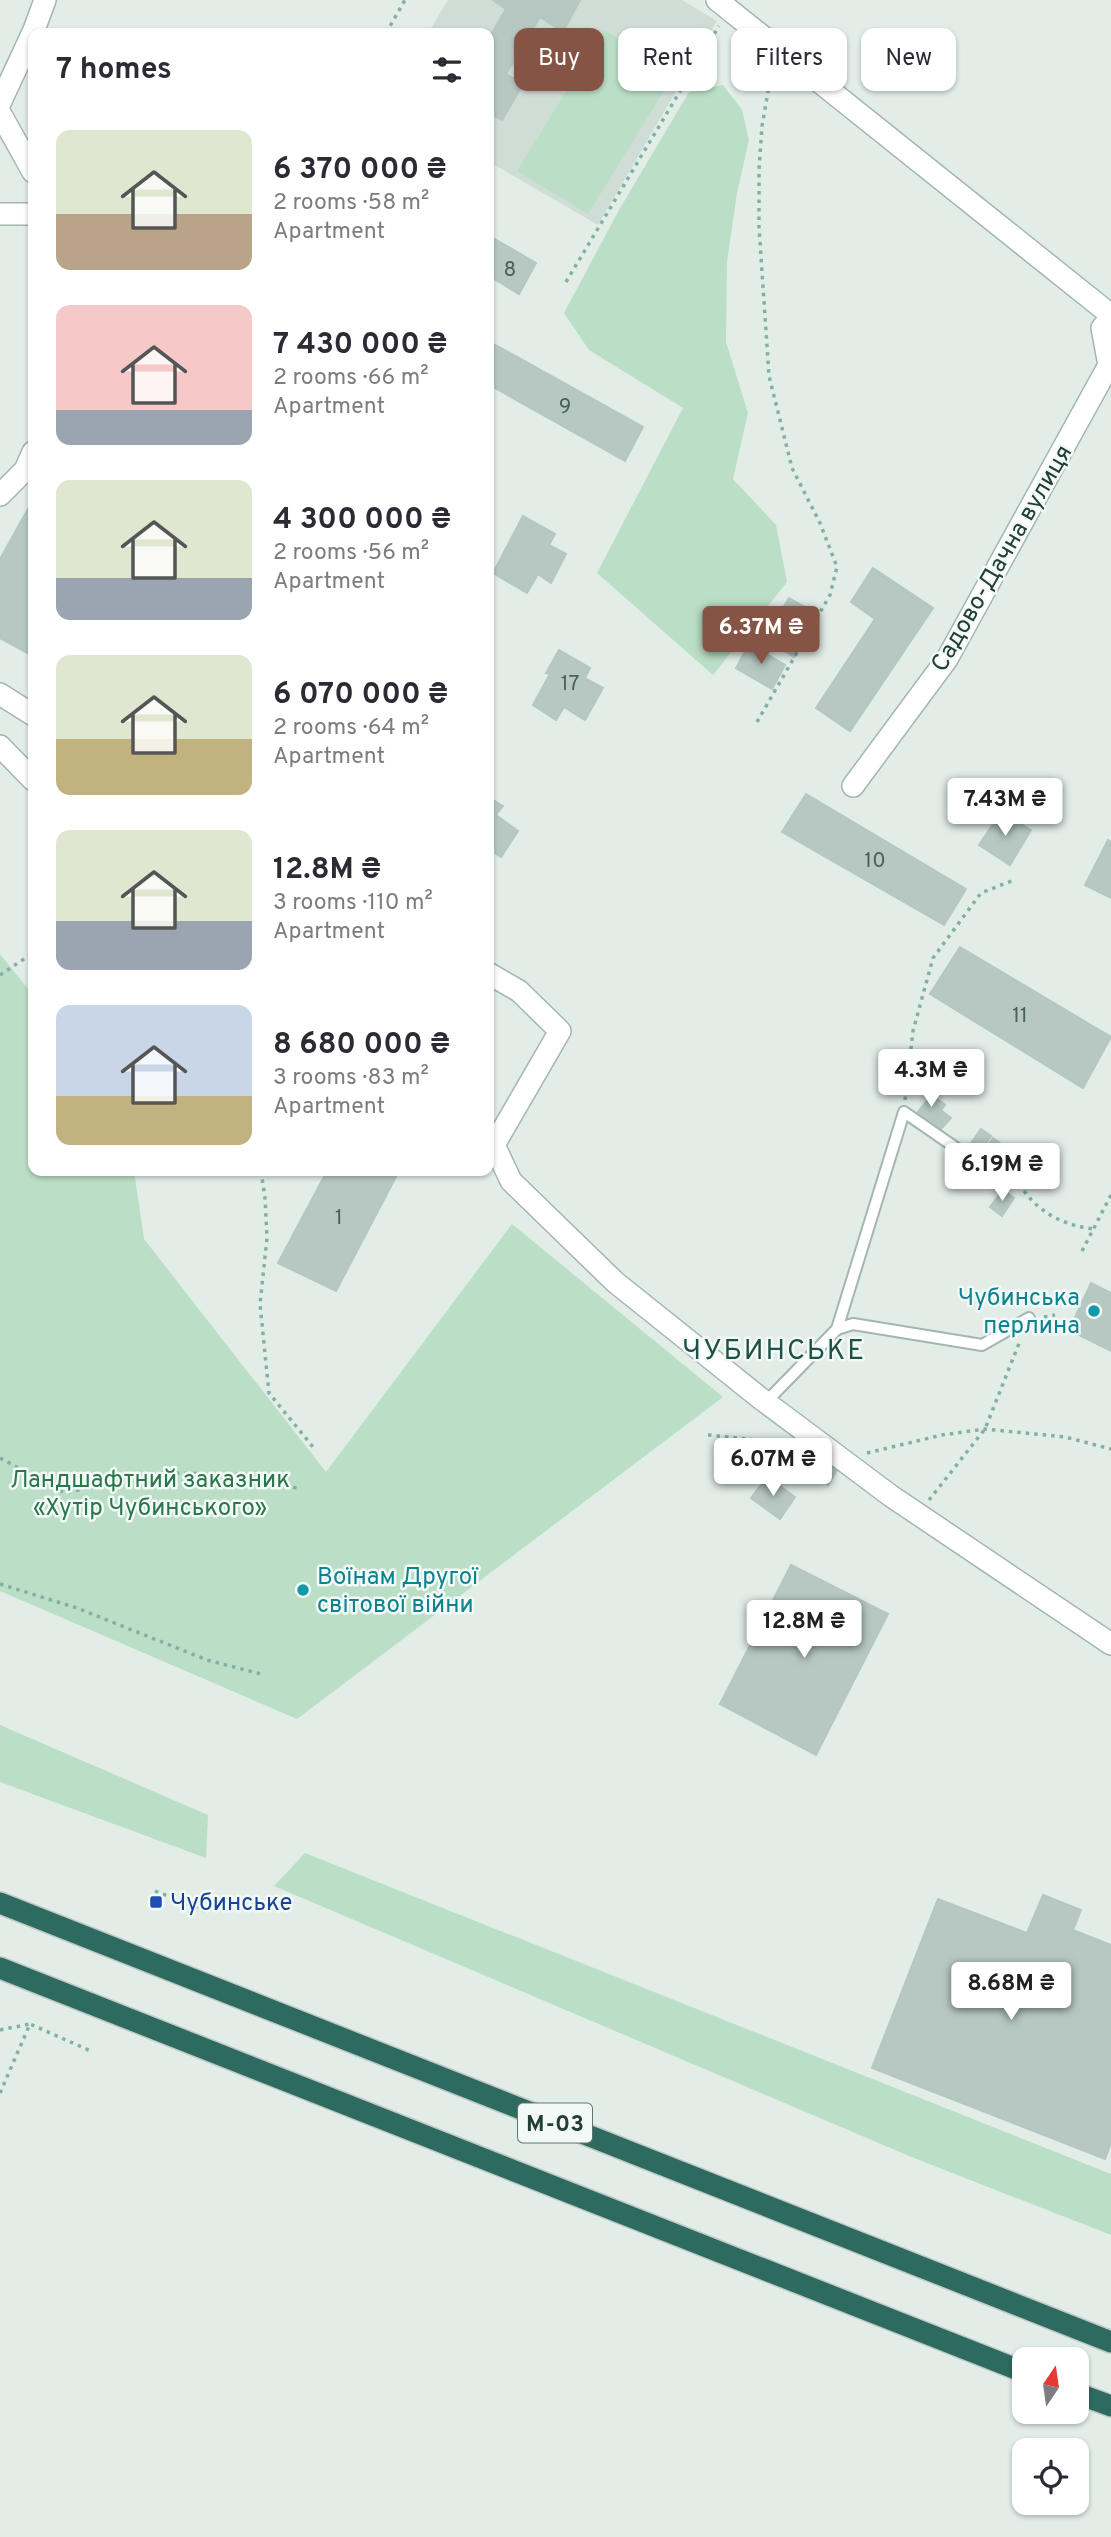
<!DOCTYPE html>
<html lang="en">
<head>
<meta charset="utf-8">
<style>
  :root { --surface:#fff; --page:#f7f7f7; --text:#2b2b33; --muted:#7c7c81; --accent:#865444 }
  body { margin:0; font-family:Overpass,sans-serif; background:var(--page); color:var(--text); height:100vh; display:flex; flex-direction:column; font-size:26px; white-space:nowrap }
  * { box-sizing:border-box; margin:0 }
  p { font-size:23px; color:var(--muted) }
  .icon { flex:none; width:38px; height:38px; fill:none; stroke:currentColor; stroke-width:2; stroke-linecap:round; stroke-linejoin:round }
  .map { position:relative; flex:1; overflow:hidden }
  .details { position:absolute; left:28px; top:28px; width:466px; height:1148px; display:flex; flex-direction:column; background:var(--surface); border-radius:14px; box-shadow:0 2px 5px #0004 }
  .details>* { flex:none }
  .guide { position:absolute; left:514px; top:28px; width:490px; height:63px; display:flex; gap:14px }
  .needle { width:46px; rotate:13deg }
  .controls { position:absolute; left:1012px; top:2347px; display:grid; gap:14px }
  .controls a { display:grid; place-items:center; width:77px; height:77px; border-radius:14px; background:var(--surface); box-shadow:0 2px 5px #0004; font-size:35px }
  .price { position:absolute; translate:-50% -60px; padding:0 16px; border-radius:7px; background:#fff; color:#222; font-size:23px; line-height:46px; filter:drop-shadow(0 2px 4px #0008) }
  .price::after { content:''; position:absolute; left:50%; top:42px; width:21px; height:16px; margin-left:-10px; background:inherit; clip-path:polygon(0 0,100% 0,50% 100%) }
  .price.selected { background:var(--accent); color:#fff }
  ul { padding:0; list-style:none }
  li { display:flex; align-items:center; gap:21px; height:175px; padding:0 28px }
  li span { display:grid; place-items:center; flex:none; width:196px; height:140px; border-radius:14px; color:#555 }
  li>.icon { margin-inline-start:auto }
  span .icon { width:84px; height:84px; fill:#fffc; stroke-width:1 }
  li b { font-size:30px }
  h2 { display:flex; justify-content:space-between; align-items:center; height:84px; padding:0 28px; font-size:30px }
  .chip { padding:0 24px; border-radius:14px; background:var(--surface); box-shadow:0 2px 5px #0004; font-size:24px; line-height:63px }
  .chip.selected { background:var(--accent); color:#fff }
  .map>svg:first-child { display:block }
  .built { fill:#d0ddd7 }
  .green { fill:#bbdec6 }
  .building { fill:#b7c8c2; stroke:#b4c7c0; stroke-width:2 }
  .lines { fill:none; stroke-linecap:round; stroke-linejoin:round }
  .service-casing { stroke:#a5b5b0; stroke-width:14 }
  .minor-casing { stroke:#a5b5b0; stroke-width:24 }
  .tertiary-casing { stroke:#a5b5b0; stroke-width:24 }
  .motorway-casing { stroke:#c1c9c7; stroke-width:24 }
  .path { stroke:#82b1a4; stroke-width:3.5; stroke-dasharray:3.5 5; stroke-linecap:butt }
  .service { stroke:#fff; stroke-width:10 }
  .minor { stroke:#fff; stroke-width:21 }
  .tertiary { stroke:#fff; stroke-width:21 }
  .motorway { stroke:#2d6b61; stroke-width:21 }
  .culture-dot { fill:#0f9aa8; stroke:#f3f9f6; stroke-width:2.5 }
  .transit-dot { fill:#1a4fb4; stroke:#f3f9f6; stroke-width:2.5 }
  .labels { text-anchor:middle; stroke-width:5; stroke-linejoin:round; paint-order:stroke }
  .number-label { font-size:21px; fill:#47605a }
  .shield { fill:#f3f9f6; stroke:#617671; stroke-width:2 }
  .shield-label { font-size:23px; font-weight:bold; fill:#223e38 }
  .street-label { font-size:24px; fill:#223e38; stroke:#f3f9f6 }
  .culture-label { font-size:24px; fill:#0d838f; stroke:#f3f9f6; text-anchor:end }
  .park-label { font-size:24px; fill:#2b764b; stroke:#f3f9f6 }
  .transit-label { font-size:24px; fill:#164399; stroke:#f3f9f6; text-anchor:start }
  .quarter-label { font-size:28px; letter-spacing:2px; fill:#1d5146; stroke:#f3f9f6 }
</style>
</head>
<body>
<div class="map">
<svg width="1111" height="2537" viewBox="0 0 1111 2537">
  <rect width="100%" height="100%" fill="#e2ede8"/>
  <path class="built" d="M448 0H682L717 21 598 225 488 161V33H428Z"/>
  <g class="green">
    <path d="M604 30 675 73 588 214 517 171Z"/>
    <path d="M723 85 742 110 749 140 737 193 727 262 726 342 748 413 733 479 776 525 787 582 713 675 597 573 683 408 589 350 564 313 619 210 689 92Z"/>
    <path d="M0 954 33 995V1171H134L144 1239 326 1472 512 1224 723 1397 297 1719 0 1591Z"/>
    <path d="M0 1725 208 1815 206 1858 0 1782Z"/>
    <path d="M305 1853 1111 2174V2235L914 2158 274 1886Z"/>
  </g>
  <g class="building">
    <path d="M493 0H580L563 32 540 17 506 74 523 84 502 120 488 112V40L506 9Z"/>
    <path d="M488 235 536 263 519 294 488 275Z"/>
    <path d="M490 342 643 427 625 461 488 384Z"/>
    <path d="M33 500V598L31 602 33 604V656L0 638V559Z"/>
    <path d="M523 516 555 534 549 545 566 554 551 583 538 574 527 593 493 573Z"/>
    <path d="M873 568 933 608 850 731 816 708 875 619 851 602Z"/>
    <path d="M789 598 819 615 794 657 765 638Z"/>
    <path d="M749 644 785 665 772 689 736 668Z"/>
    <path d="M559 650 590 668 585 678 603 688 585 720 564 707 556 720 533 705 550 674 546 673Z"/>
    <path d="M806 794 966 889 944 925 782 832Z"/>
    <path d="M488 797 503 806 496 815 518 831 501 857 488 848Z"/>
    <path d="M1001 812 1031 830 1010 865 979 845Z"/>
    <path d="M1108 840 1111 842V898L1085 885Z"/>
    <path d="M960 947 1111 1037 1083 1088 930 994Z"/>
    <path d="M932 1095 945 1105 930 1124 917 1113Z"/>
    <path d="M942 1111 951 1118 941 1129 933 1123Z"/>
    <path d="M981 1129 991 1136 979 1153 969 1146Z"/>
    <path d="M993 1138 1004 1146 992 1162 982 1155Z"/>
    <path d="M1006 1147 1016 1154 1004 1170 995 1163Z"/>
    <path d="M327 1171H399L336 1291 278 1263Z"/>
    <path d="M1003 1190 1014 1198 1002 1216 990 1207Z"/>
    <path d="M1091 1283 1111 1293V1351L1069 1330Z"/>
    <path d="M826 1463 837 1470 828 1485 817 1476Z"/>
    <path d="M767 1477 795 1497 780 1519 751 1498Z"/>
    <path d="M791 1565 888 1614 816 1755 720 1704Z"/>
    <path d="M1043 1895 1081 1910 1073 1930 1111 1945V2143L1105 2159 872 2068 938 1899 1027 1933Z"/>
  </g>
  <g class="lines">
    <g class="service-casing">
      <g id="service">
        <path d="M837 1329 853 1324 982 1345 1029 1318"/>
        <path d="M766 1402 837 1329 904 1112 1001 1179 1017 1181"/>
      </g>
    </g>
    <g class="minor-casing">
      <g id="minor">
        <path d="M717 0 1111 315"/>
        <path d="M0 103 34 30 45 0"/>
        <path d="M0 113 33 172"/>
        <path d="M0 214H33"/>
        <path d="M0 495 25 470 33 452"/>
        <path d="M0 746 33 780"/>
        <path d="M853 786 947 659 1109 365 1102 328 1111 318"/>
      </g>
    </g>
    <g class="tertiary-casing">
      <g id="tertiary">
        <path d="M0 694 33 715"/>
        <path d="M488 973 519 991 560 1031 494 1145 511 1181 615 1282 760 1398 891 1496 1111 1644"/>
      </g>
    </g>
    <g class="motorway-casing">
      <g id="motorway">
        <path d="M0 1903 1111 2342"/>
        <path d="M0 1968 1024 2372"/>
        <path d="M1076 2393 1111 2406"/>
      </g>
    </g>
    <g class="path">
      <path d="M386 33 405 0"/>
      <path d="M566 282 719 26"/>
      <path d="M757 722 830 595 837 567 820 523 792 468 769 376 759 227V169L762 126 772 69"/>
      <path d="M0 975 33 953"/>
      <path d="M905 1100 913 1031 933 958 981 893 1014 880"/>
      <path d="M261 1171 265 1198 267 1238 260 1304 269 1393 313 1447"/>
      <path d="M1024 1191C1042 1215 1065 1225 1093 1229"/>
      <path d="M1082 1251 1111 1195"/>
      <path d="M1044 1317 1055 1315"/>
      <path d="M708 1435 786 1443"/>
      <path d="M867 1453 942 1435 985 1429 1065 1437 1111 1449"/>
      <path d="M0 1458 65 1493 153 1473 244 1474 300 1489"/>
      <path d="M929 1500 985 1429 1020 1341"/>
      <path d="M0 1584 77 1608 207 1660 261 1674"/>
      <path d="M155 1891 205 1911"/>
      <path d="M0 2030 30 2024"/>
      <path d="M0 2093 30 2024 93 2052"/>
    </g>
    <use href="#service" class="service"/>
    <use href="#minor" class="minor"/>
    <use href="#tertiary" class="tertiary"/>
    <use href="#motorway" class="motorway"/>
  </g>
  <g class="culture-dot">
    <circle cx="1094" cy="1311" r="7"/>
    <circle cx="303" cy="1590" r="7"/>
  </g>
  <rect class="transit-dot" x="149" y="1895" width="14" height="14" rx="3.5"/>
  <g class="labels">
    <g class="number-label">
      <text x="510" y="276">8</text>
      <text x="565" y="413">9</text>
      <text x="570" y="690">17</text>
      <text x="875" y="867">10</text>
      <text x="1020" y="1022">11</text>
      <text x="339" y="1224">1</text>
    </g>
    <rect class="shield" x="518" y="2103.5" width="74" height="39" rx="5"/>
    <g class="shield-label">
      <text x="555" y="2131">М-03</text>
    </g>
    <g class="street-label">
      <text transform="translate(1001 558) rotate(-60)" y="8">Садово-Дачна вулиця</text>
    </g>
    <g class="culture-label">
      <text x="1080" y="1305">Чубинська<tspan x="1080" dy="28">перлина</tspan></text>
      <text x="317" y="1584" text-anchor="start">Воїнам Другої<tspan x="317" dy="28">світової війни</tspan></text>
    </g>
    <g class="park-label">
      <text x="150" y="1487">Ландшафтний заказник<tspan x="150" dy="28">«Хутір Чубинського»</tspan></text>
    </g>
    <g class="transit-label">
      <text x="170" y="1910">Чубинське</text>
    </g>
    <g class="quarter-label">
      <text x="774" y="1359">ЧУБИНСЬКЕ</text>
    </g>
  </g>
</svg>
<div class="controls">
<a><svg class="needle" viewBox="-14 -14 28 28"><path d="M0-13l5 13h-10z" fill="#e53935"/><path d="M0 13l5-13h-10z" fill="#7c7c81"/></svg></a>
<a><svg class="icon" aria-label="locate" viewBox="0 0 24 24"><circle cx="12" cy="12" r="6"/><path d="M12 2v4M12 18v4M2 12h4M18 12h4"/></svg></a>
</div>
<b class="price selected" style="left:761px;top:666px">6.37M ₴</b>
<b class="price" style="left:1005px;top:838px">7.43M ₴</b>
<b class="price" style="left:931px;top:1109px">4.3M ₴</b>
<b class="price" style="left:1002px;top:1203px">6.19M ₴</b>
<b class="price" style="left:773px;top:1498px">6.07M ₴</b>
<b class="price" style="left:804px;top:1660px">12.8M ₴</b>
<b class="price" style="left:1011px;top:2022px">8.68M ₴</b>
<div class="guide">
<a class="chip selected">Buy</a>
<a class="chip">Rent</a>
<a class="chip">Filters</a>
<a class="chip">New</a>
</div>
<section class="details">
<h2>7 homes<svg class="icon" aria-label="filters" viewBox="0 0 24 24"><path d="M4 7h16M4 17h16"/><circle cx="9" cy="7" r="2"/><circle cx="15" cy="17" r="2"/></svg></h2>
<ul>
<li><span style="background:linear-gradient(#dfe7d0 60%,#b9a48a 0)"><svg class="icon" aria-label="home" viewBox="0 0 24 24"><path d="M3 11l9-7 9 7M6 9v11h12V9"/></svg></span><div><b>6 370 000 ₴</b><p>2 rooms · 58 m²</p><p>Apartment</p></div></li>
<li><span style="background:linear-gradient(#f6c9c9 75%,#9aa5b1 0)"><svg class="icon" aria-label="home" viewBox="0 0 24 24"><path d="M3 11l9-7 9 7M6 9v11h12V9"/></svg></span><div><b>7 430 000 ₴</b><p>2 rooms · 66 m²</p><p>Apartment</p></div></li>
<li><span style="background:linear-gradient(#dfe7d0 70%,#9aa5b1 0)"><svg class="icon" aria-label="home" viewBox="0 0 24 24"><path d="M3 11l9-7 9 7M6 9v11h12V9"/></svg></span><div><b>4 300 000 ₴</b><p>2 rooms · 56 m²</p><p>Apartment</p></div></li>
<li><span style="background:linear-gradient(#dfe7d0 60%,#c2b280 0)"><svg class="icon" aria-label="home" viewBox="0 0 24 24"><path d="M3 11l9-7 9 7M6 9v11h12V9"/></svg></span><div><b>6 070 000 ₴</b><p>2 rooms · 64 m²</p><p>Apartment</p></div></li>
<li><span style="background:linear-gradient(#dfe7d0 65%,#9aa5b1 0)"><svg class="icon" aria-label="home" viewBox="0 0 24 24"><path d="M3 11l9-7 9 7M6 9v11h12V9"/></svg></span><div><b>12.8M ₴</b><p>3 rooms · 110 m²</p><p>Apartment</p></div></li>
<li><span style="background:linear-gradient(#c9d6e8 65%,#c2b280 0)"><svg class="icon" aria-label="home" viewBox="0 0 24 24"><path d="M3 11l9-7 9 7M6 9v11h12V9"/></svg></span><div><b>8 680 000 ₴</b><p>3 rooms · 83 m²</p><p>Apartment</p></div></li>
</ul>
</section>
</div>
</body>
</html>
